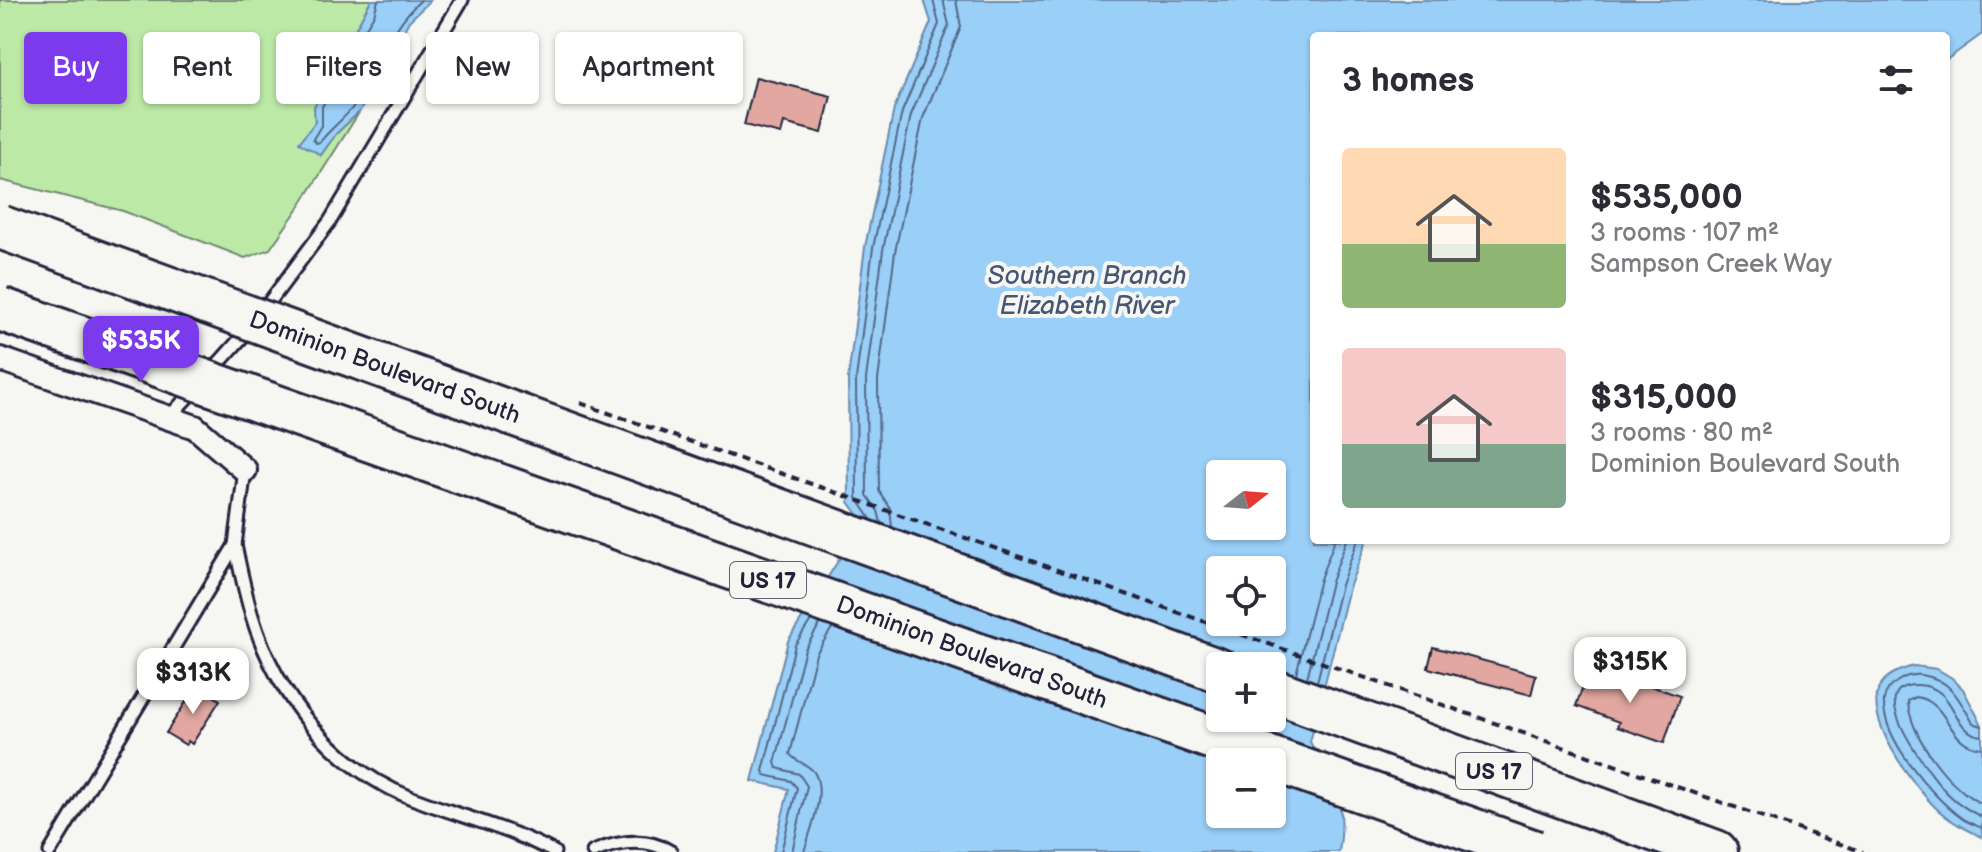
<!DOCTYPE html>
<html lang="en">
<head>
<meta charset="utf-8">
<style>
  :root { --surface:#fff; --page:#f2f2f3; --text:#2b2b33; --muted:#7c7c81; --accent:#7c3aed }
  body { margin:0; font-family:"Balsamiq Sans",sans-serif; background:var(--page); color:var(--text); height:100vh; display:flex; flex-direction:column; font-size:30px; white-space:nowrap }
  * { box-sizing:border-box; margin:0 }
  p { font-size:26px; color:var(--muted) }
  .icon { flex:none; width:44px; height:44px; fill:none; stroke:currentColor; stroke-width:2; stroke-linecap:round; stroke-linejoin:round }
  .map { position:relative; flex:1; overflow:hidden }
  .details { position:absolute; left:1310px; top:32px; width:640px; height:512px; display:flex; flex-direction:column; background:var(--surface); border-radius:8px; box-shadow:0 2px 6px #0004 }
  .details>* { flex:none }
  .guide { position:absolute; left:24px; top:32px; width:760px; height:72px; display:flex; gap:16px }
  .needle { width:52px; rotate:73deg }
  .buttons { position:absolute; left:1206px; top:460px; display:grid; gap:16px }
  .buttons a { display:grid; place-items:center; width:80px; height:80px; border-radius:8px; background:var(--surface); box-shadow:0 2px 6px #0004; font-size:40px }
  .price { position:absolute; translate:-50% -68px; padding:0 18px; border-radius:16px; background:#fff; color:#222; font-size:26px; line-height:52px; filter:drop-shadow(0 2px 4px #0008) }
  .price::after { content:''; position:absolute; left:50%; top:48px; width:24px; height:18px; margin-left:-12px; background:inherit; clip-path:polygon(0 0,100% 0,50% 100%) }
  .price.current { background:var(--accent); color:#fff }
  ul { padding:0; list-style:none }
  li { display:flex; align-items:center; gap:24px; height:200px; padding:0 32px }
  li span { display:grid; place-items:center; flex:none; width:224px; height:160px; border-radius:8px; color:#555 }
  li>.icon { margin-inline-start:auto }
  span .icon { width:96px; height:96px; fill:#fffc; stroke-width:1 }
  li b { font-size:34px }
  h2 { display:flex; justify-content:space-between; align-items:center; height:96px; padding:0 32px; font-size:34px }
  .pill { padding:0 28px; border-radius:8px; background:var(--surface); box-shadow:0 2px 6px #0004; font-size:28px; line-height:72px }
  .pill.current { background:var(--accent); color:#fff }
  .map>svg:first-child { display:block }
  .green { fill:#bde9a7; stroke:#708671; stroke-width:2 }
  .water { fill:#9acff8; stroke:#6a8aac; stroke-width:2; fill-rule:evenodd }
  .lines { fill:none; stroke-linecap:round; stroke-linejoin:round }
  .shore { stroke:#526787; stroke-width:2 }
  .building { fill:#e1a7a0; stroke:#22223b; stroke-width:2 }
  .lane-casing { stroke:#22223b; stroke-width:17 }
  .street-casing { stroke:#22223b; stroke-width:28 }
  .highway-casing { stroke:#22223b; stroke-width:48 }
  .lane { stroke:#f6f6f2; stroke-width:11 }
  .street { stroke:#f6f6f2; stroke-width:22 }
  .highway { stroke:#f6f6f2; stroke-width:42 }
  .highway-bridge-casing { stroke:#22223b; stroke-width:48; stroke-linecap:butt }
  .path-bridge { stroke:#22223b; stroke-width:4; stroke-dasharray:8 6; stroke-linecap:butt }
  .highway-bridge { stroke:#f6f6f2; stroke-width:42 }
  .labels { text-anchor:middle; stroke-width:8; stroke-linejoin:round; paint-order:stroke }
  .shield { fill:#f6f6f2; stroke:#626272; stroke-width:2 }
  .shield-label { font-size:22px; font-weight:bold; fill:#22223b }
  .street-label { font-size:24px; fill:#22223b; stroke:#f6f6f2 }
  .water-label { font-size:26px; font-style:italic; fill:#465674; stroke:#f6f6f2 }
</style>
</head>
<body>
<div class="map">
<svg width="1982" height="852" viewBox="0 0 1982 852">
  <rect width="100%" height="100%" fill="#f6f6f2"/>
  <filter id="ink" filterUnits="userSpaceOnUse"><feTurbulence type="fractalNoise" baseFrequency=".0125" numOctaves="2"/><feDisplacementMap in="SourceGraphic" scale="16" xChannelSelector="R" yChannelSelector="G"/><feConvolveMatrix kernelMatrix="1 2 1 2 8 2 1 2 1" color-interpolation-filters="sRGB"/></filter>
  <g filter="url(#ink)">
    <path class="green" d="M0 0H371L314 107 321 155 336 134 360 111 302 203 270 249 245 258 123 211 0 180Z"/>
    <g class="water">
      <path d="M371 0H431L409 21 360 111 336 134 321 155 299 143 315 122 314 107Z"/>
      <path d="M924 0H1982V34L1946 60V36H1314V540H1367L1349 588 1310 742C1333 784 1348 802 1339 852H773L789 789 752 781 788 641 863 521 849 502 848 379 865 247 894 109 931 22ZM1220 474H1272V526H1220ZM1220 570H1272V622H1220ZM1220 666H1272V718H1220ZM1220 762H1272V814H1220Z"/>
      <path d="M1914 666 1937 669 1952 678 1963 689 1982 725V837C1965 829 1949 821 1935 807 1913 785 1859 715 1882 683 1889 673 1903 669 1914 666Z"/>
    </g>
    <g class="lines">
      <g class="shore">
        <path d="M378 0 374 15 347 58 322 107V124L313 139 316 143 320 142C330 129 344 119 354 106 380 71 386 31 421 0"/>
        <path d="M368 45 372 46 373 50 348 96 343 98 341 92Z"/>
        <path d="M871 519 857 498 856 379 873 248 902 112 939 24 933 0"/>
        <path d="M881 523 878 511 867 495 866 379 883 250 911 115 949 25 943 0"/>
        <path d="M892 527 890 508 879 491 878 380 895 252 923 118 961 27 956 0"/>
        <path d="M1296 674 1320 579 1335 540"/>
        <path d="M1307 678 1331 582 1347 540"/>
        <path d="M1317 682 1341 585 1358 540"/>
        <path d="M1982 726 1973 723C1959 699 1951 679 1921 675 1913 674 1905 676 1898 681 1891 685 1885 691 1884 700 1881 738 1932 796 1960 817 1966 822 1975 825 1982 828"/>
        <path d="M1982 736C1951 734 1958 686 1918 685 1857 683 1933 777 1946 792 1957 803 1969 811 1982 817"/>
        <path d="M1982 748C1946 746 1951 702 1916 697L1908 701C1909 735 1951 790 1982 804"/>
        <path d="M781 852 797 788 791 781 765 775 763 771 795 645 811 620"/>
        <path d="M792 852 807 786 799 774 777 768 775 763 805 649 820 624"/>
        <path d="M804 852C810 830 827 793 814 772 807 763 795 762 790 754L816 654 832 628"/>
      </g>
    </g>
    <g class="building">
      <path d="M756 77 831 96 822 133 784 123 781 134 744 125Z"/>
      <path d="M1433 647 1536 675 1531 695 1428 668Z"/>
      <path d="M1589 669 1633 684 1634 680 1680 696 1664 743 1617 727 1619 722 1576 706Z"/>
      <path d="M197 685 220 700 192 744 188 741 186 745 166 733Z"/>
    </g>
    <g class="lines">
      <g class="lane-casing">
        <g id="lane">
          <path d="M262 312 330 221 462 0"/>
          <path d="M210 373 252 326"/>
          <path d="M169 417 196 388"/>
          <path d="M235 545C240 568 245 593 252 616 276 695 333 768 412 798 459 816 510 828 554 852"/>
          <path d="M50 852 235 545 245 470"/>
          <path d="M593 852C619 841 647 837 671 852"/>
        </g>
      </g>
      <g class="street-casing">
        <path id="street" d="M0 359 195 427 245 470"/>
      </g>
      <g class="highway-casing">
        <g id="highway">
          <path d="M665 469 1220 671"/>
          <path d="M1272 690 1716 852"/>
        </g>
      </g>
      <use href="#lane" class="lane"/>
      <use href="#street" class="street"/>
      <use href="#highway" class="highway"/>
      <g class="highway-bridge-casing">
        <g id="highway-bridge">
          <path d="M0 227 665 469"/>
          <path d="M0 309 1535 852"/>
        </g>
      </g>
      <path class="path-bridge" d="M580 403 1863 852"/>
      <use href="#highway-bridge" class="highway-bridge"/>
    </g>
  </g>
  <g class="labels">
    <g class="shield">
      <rect x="730" y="562" width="76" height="36" rx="6"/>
      <rect x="1456" y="753" width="76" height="36" rx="6"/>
    </g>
    <g class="shield-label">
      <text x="768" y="588">US 17</text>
      <text x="1494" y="779">US 17</text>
    </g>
    <g class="street-label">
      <text transform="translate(385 367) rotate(20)" y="8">Dominion Boulevard South</text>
      <text transform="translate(972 652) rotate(20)" y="8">Dominion Boulevard South</text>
    </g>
    <g class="water-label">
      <text x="1087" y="284">Southern Branch<tspan x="1087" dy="30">Elizabeth River</tspan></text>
    </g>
  </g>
</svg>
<div class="buttons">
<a><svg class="needle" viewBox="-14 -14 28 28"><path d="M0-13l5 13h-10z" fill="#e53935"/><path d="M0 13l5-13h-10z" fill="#7c7c81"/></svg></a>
<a><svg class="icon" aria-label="locate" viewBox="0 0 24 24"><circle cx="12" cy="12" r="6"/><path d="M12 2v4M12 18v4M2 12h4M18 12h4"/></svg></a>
<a>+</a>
<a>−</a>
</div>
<b class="price current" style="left:141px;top:384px">$535K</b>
<b class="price" style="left:1630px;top:705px">$315K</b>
<b class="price" style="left:193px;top:716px">$313K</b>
<div class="guide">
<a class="pill current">Buy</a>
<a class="pill">Rent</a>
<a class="pill">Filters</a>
<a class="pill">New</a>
<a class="pill">Apartment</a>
</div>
<section class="details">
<h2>3 homes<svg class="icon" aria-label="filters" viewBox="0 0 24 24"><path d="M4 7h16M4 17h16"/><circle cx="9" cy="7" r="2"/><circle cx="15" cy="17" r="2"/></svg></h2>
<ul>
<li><span style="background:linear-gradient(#ffd9b3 60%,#8fb573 0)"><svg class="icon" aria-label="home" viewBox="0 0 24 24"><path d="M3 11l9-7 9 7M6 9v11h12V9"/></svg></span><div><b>$535,000</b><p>3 rooms · 107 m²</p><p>Sampson Creek Way</p></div></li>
<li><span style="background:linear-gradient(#f6c9c9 60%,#7fa58c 0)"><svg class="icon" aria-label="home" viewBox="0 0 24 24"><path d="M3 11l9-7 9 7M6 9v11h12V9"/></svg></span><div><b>$315,000</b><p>3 rooms · 80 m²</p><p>Dominion Boulevard South</p></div></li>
</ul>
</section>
</div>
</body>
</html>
